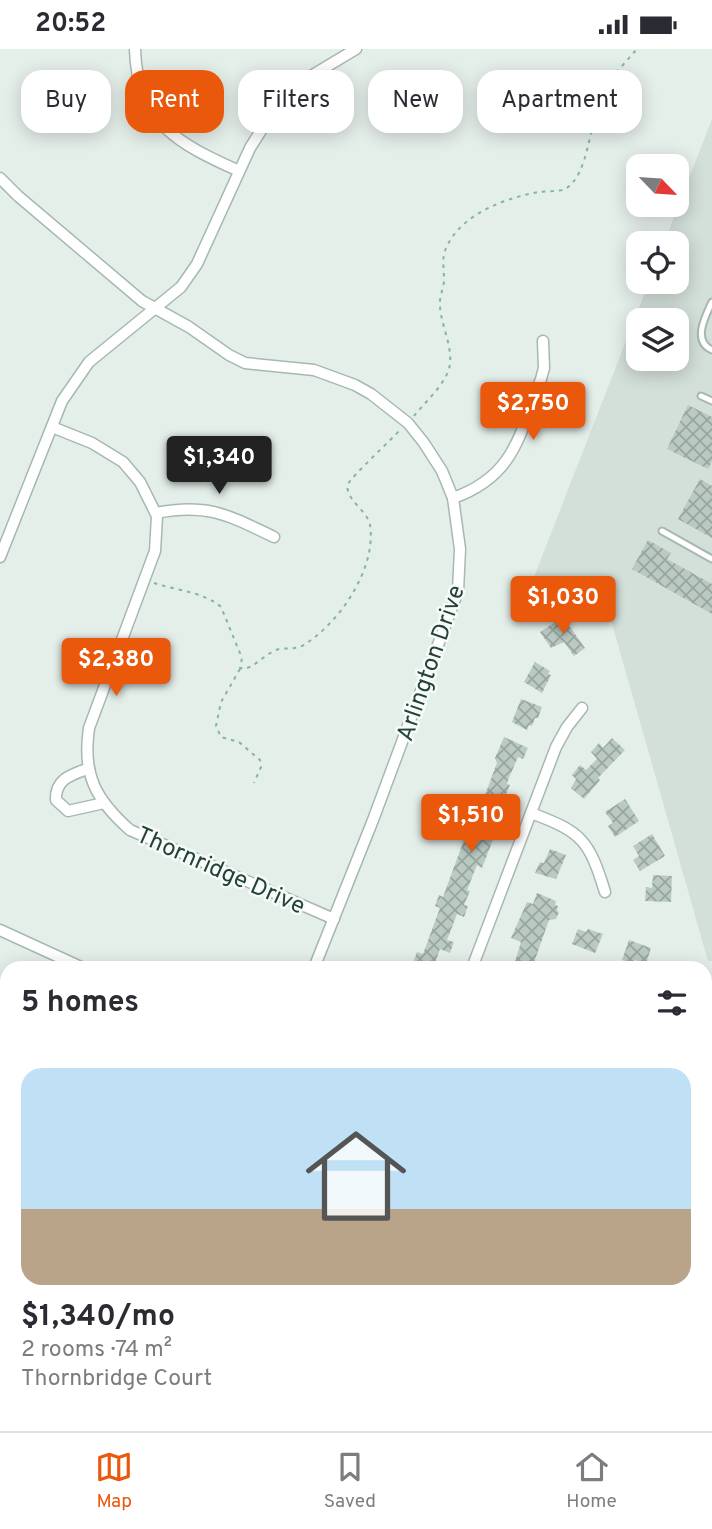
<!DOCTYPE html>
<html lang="en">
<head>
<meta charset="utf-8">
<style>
  :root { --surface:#fff; --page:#f7f7f7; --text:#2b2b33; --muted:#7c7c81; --line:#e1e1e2; --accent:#ea580c }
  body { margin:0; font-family:Overpass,sans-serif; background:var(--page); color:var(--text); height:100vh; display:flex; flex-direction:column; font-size:26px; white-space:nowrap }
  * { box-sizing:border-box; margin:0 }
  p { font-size:23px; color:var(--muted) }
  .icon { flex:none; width:38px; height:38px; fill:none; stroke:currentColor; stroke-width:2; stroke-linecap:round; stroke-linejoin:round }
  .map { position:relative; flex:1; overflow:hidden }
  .panel { position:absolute; left:0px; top:912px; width:712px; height:471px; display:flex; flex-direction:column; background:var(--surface); border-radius:21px 21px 0 0; box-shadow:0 4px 18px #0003 }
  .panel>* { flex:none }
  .banner { position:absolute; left:21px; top:21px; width:670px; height:63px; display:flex; gap:14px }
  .needle { width:46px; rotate:115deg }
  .fabs { position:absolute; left:626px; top:105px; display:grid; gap:14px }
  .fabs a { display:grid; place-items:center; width:63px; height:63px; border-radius:14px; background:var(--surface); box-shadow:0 4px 18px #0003; font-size:35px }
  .price { position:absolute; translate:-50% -60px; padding:0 16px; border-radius:7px; background:var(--accent); color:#fff; font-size:23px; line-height:46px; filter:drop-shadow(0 2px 4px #0008) }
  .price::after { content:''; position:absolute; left:50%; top:42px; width:21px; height:16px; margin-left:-10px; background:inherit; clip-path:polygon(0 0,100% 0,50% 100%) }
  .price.active { background:#222; color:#fff }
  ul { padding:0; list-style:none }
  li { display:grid; align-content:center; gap:14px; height:371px; padding:0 21px }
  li+li { border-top:2px solid var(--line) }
  li span { display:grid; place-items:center; height:217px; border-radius:21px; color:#555 }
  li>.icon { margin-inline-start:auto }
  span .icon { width:126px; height:126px; fill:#fffc; stroke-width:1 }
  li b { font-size:30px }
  h2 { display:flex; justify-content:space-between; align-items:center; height:84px; padding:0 21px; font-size:30px }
  .chip { padding:0 24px; border-radius:21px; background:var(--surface); box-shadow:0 4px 18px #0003; font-size:24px; line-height:63px }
  .chip.active { background:var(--accent); color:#fff }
  .status { display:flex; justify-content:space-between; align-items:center; height:49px; padding:0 35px; background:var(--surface); direction:ltr }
  .status svg { height:19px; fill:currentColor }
  .menu { display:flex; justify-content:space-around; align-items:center; height:98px; border-top:2px solid var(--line); background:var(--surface); font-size:19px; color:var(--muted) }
  .menu a { display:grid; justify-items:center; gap:4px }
  .menu .active { color:var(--accent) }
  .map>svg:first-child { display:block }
  .built { fill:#d3dfd9; fill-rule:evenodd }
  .building { fill:url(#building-cross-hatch) }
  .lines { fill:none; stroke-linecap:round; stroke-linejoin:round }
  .lane-casing { stroke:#a7b8b1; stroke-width:9 }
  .street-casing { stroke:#a7b8b1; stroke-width:13 }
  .path { stroke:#84b4a4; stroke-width:2; stroke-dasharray:3.5 5; stroke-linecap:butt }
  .lane { stroke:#fff; stroke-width:5 }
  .street { stroke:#fff; stroke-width:10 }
  .labels { text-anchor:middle; stroke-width:5; stroke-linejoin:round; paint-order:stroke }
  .street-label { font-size:24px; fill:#234239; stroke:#f6fbf8 }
</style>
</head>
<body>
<div class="status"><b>20:52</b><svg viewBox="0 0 49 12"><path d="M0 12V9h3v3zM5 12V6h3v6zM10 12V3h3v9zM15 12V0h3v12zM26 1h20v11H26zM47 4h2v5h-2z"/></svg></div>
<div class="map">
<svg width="712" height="1382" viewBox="0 0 712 1382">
  <defs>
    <pattern id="building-cross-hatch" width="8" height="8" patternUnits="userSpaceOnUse" patternTransform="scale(1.75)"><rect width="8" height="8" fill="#bacac3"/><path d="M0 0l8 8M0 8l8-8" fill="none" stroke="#97a69f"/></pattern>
  </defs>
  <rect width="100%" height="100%" fill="#e5efea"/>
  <path class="built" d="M712 70V912H708L607 557 534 528 649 233H677V194H664ZM639 271H677V310H639Z"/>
  <g class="building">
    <path d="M688 356 712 368V412L708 420 667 400Z"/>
    <path d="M700 430 712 437V489L678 470Z"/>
    <path d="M648 491 671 504 667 510 712 535V565L632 520Z"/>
    <path d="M563 568 585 599 574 607 564 593 551 599 540 583Z"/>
    <path d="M535 613 550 622 548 625 551 626 542 644 524 633Z"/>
    <path d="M521 650 542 658 538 669H535L532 677 529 676 527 681 512 673Z"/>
    <path d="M504 688 528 699 523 710 518 708 508 731 507 735 510 736 506 745 510 746 505 758 502 757 493 782 496 783 482 819 477 816 467 841 470 842 464 856 468 857 464 868 457 865 447 891 454 893 450 904 440 900 433 919H411L417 903 423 905 440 859 435 857 439 846 443 848 475 761 479 762 497 714 495 709Z"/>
    <path d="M612 689 625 701 598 729 600 731 584 750 571 739 576 730 572 726 580 716 586 721 597 710 591 703 599 694 603 699Z"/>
    <path d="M625 750 639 772 615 788 608 777 613 774 605 763Z"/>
    <path d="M652 785 665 807 640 822 633 811 639 807 633 797Z"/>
    <path d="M550 800 566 806 556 830 535 824 540 813 544 814Z"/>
    <path d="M653 826 672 827 671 853 645 852 646 838 652 839Z"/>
    <path d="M537 844 556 852 555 856 558 857 557 862 559 863 556 870 549 871 532 919H513L521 893 511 889 527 853 533 855Z"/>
    <path d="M578 880 586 883 588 880 603 885 595 904 572 895Z"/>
    <path d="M629 891 651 899 646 915 635 911 633 915 622 911Z"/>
  </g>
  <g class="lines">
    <g class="lane-casing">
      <g id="lane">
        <path d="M712 253C705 268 692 292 712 301"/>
        <path d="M701 347 712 352"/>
        <path d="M662 482 712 510"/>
      </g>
    </g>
    <g class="street-casing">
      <g id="street">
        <path d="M135 0C137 74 179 95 239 122"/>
        <path d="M0 129 18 147 142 252 189 278 229 306 245 314 314 321 355 336 371 345 408 374 424 394 442 422 453 449 460 500 458 542 373 771 314 919"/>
        <path d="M52 378 92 394 123 413 140 433 157 467 155 502 89 679C82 726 96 751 130 781L334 870"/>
        <path d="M453 449C515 427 519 386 541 330L544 319 543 292"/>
        <path d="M156 464C208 454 228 466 274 488"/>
        <path d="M0 508 62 352 89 313 181 238 197 215 250 99 272 64 287 47 311 27 356 0"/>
        <path d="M87 720C70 726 55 731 56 751L68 762 104 754"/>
        <path d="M531 764C582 783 589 791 605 843"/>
        <path d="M0 881 83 919"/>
        <path d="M472 919 556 698 567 678 582 659"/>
        <path d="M705 1097 712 1096"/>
        <path d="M0 1106 7 1109"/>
        <path d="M215 1382 217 1376"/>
        <path d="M493 1382 496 1376"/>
        <path d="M648 1382 651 1376"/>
      </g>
    </g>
    <g class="path">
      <path d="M414 367C425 353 448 333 450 315 452 295 441 276 440 257 439 247 444 239 444 231 444 213 440 207 451 190 469 162 508 149 538 143 546 142 558 143 565 140 589 127 590 71 601 47 609 30 625 14 637 0"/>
      <path d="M154 534C175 541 204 543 221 558L242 609 240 619 244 620C256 617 264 606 276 601 284 598 294 601 302 597 338 576 377 520 370 476 368 462 344 450 348 435 351 428 392 390 400 381"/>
      <path d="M240 620 221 653 216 677 221 688 239 693 260 711 261 718 254 734"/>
    </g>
    <use href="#lane" class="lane"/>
    <use href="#street" class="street"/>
  </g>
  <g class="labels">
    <g class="street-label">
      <text transform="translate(430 614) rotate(-71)" y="8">Arlington Drive</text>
      <text transform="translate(221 821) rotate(24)" y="8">Thornridge Drive</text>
    </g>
  </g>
</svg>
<div class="fabs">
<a><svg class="needle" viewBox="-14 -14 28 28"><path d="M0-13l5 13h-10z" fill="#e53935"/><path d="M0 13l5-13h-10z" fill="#7c7c81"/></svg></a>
<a><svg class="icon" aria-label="locate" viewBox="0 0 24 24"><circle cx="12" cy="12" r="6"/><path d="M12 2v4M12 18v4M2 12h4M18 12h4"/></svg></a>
<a><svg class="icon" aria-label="layers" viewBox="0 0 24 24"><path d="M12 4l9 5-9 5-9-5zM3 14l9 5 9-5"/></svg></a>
</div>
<b class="price" style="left:533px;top:393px">$2,750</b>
<b class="price active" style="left:219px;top:447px">$1,340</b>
<b class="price" style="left:563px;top:587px">$1,030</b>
<b class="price" style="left:116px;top:649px">$2,380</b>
<b class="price" style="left:471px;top:805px">$1,510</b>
<div class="banner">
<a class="chip">Buy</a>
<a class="chip active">Rent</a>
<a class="chip">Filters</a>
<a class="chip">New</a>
<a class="chip">Apartment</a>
</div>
<section class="panel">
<h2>5 homes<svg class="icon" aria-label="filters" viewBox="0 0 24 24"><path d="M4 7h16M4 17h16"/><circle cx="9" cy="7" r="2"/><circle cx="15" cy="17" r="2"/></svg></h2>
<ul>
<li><span style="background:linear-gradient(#bfe0f5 65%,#b9a48a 0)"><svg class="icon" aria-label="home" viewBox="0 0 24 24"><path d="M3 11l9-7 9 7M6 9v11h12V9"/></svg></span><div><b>$1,340/mo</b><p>2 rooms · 74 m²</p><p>Thornbridge Court</p></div></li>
</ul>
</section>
</div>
<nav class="menu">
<a class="active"><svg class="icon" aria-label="map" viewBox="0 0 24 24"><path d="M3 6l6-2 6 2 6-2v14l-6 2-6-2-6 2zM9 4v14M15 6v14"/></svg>Map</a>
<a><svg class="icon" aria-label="saved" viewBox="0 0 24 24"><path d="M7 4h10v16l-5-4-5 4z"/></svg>Saved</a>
<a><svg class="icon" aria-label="home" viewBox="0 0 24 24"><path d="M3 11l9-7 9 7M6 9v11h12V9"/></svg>Home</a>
</nav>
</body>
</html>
